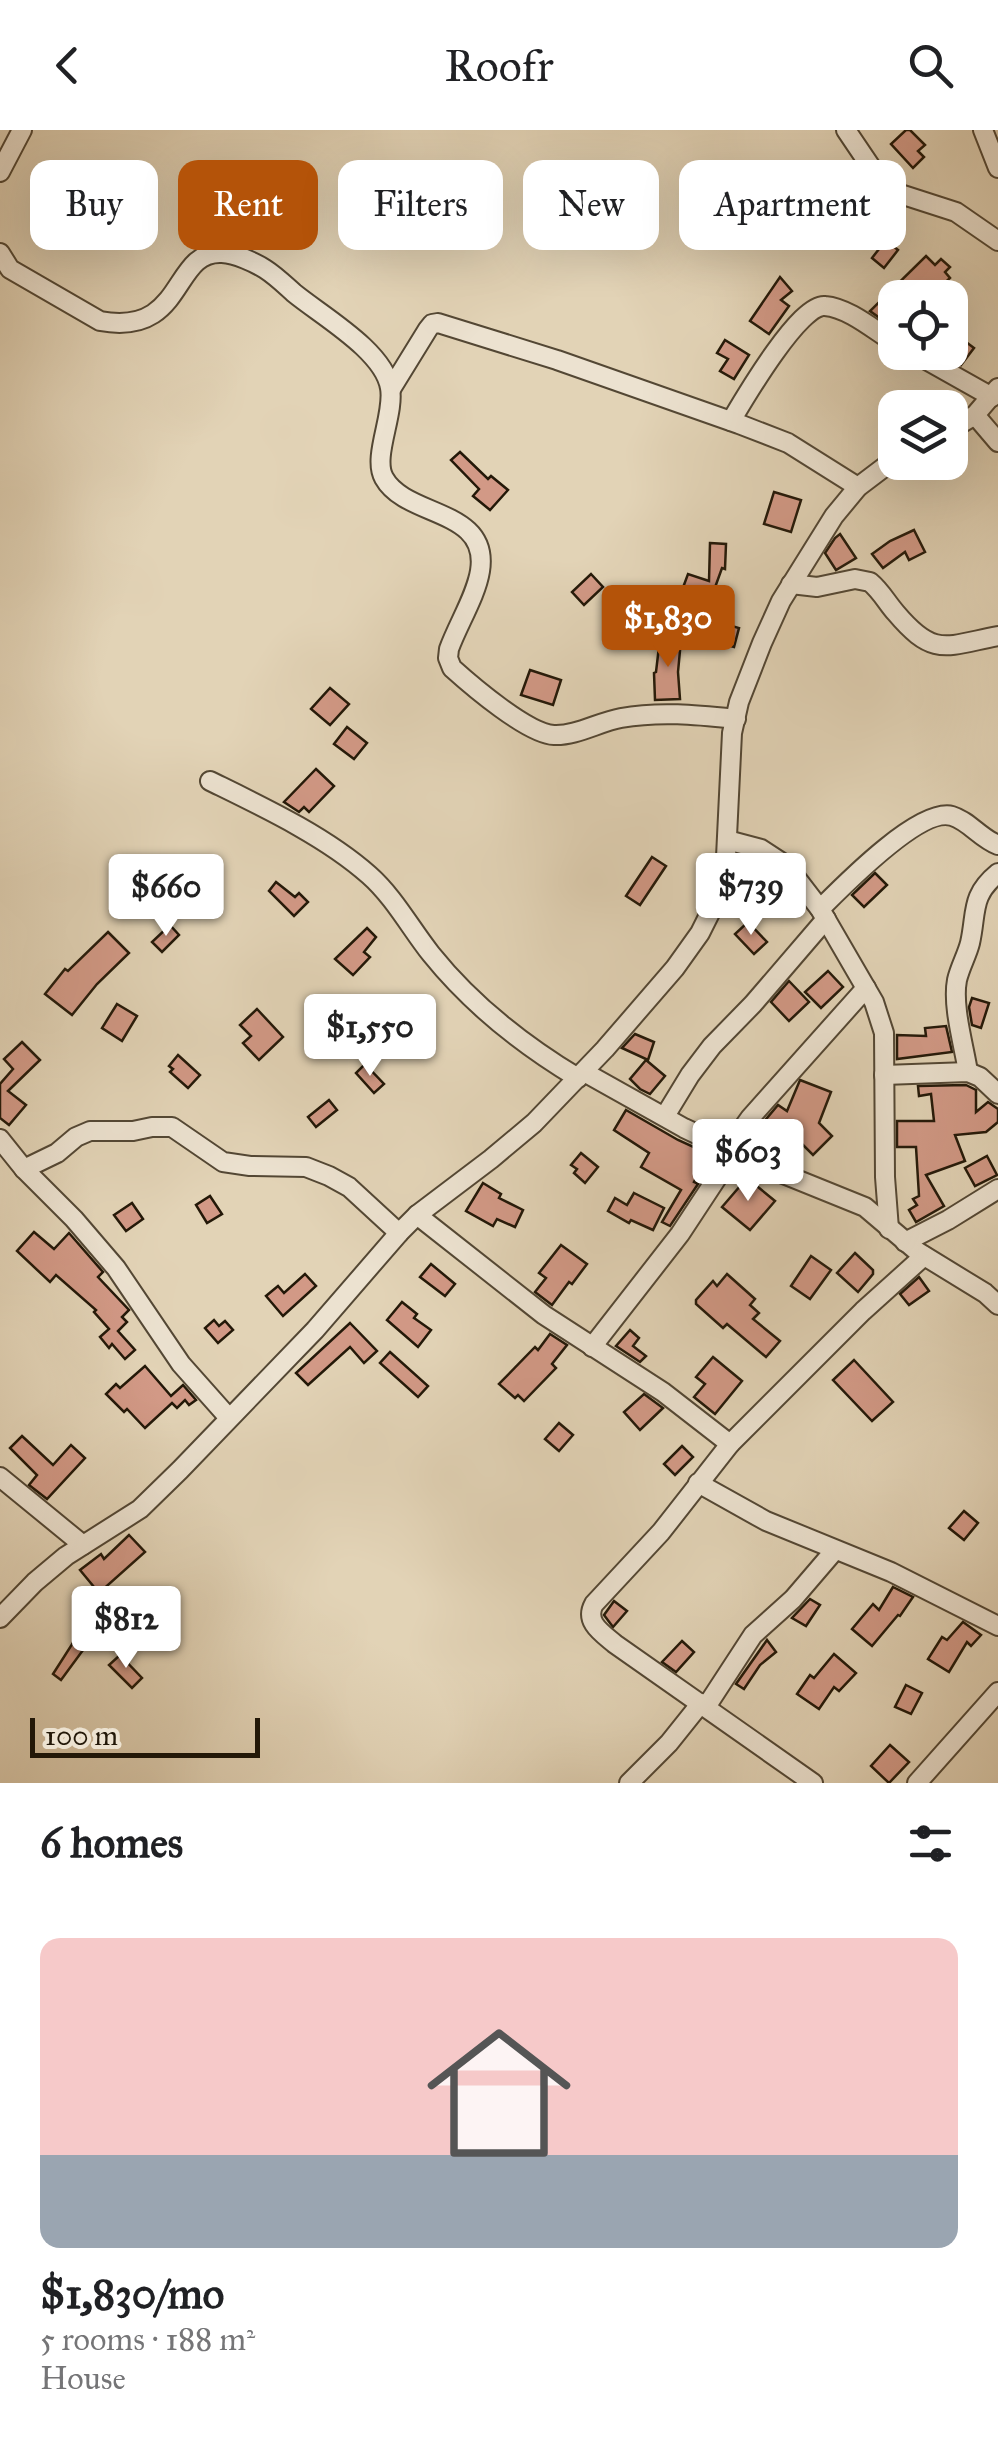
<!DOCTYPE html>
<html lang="en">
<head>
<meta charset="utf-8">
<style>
  :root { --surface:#fff; --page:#f6f6f6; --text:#202124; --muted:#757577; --accent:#b45309 }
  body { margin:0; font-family:"IM FELL Great Primer",serif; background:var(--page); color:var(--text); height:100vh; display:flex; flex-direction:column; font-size:38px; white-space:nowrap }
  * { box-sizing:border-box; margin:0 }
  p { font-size:32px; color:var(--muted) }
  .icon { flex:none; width:55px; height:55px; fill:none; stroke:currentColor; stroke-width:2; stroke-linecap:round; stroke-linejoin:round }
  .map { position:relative; height:1653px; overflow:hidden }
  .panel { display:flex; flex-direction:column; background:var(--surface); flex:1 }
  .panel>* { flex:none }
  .hud { position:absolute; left:30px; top:30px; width:940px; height:90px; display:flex; gap:20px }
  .tools { position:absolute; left:878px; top:150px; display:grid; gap:20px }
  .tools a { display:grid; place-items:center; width:90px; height:90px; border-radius:20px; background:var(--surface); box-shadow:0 10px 40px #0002; font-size:50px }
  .scale { position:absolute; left:30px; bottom:25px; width:230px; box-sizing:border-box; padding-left:10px; border:5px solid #231808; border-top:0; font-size:28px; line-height:35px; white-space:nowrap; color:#231808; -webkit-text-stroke:8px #ece2d0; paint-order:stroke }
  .price { position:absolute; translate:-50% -85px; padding:0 22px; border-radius:10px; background:#fff; color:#222; font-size:32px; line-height:65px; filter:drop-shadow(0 2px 5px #0008) }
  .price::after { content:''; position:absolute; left:50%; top:60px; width:30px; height:22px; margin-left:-15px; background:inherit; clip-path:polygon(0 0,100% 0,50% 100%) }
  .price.current { background:var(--accent); color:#fff }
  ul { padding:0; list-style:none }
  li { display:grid; align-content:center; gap:20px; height:530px; padding:0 40px }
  li span { display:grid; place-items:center; height:310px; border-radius:20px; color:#555 }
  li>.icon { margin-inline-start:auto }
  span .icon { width:180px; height:180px; fill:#fffc; stroke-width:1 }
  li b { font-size:42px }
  h2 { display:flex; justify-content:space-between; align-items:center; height:120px; padding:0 40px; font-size:42px }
  .chip { padding:0 35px; border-radius:20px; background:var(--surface); box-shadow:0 10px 40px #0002; font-size:35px; line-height:90px }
  .chip.current { background:var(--accent); color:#fff }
  header { display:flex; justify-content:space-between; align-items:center; height:130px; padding:0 40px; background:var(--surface); font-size:45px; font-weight:600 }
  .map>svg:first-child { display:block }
  .building { fill:#d29986; stroke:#231808; stroke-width:2.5 }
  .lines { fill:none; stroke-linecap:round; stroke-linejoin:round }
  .minor-casing { stroke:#534734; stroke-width:22 }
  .minor { stroke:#ece2d0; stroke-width:18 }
</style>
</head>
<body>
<header><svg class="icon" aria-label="back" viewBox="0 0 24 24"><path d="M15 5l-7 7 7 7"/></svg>Roofr<svg class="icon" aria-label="search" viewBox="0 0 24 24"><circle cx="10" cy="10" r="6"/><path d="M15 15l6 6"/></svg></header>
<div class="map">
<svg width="998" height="1653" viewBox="0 0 998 1653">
  <rect width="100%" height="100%" fill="#e2d3b6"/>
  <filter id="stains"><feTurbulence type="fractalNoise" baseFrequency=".002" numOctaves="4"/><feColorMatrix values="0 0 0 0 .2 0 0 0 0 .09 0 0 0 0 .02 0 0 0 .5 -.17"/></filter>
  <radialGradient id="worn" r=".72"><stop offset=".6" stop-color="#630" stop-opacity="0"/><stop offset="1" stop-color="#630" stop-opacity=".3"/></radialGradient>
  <g class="building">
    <path d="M906 0H910L925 15 918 21 924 27 913 38 891 14Z"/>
    <path d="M886 110 898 120 884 138 872 128Z"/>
    <path d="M926 126 935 135 941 129 950 137 945 142 950 148 932 165 920 153 906 168H895V179L884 191 870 181Z"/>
    <path d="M780 147 792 161 781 170 789 176 769 204 750 191Z"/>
    <path d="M950 200 974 218 961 235 947 227 950 222Z"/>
    <path d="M725 210 749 225 734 249 720 241 728 229 717 223Z"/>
    <path d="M460 322 488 349 491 346 508 360 490 380 473 366 479 359 451 330Z"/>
    <path d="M774 362 801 370 791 402 764 394Z"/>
    <path d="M914 400 925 422 909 430 905 422 883 438 872 424 890 411Z"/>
    <path d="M840 404 856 428 836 440 825 423 835 408Z"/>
    <path d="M710 413 726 414 725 439 722 438 704 488 739 498 734 517 694 506 693 510 678 505 689 475 678 471 688 444 709 451Z"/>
    <path d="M591 444 603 457 584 475 572 462Z"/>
    <path d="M660 508 681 510 678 542 680 569 655 570 654 543 656 542Z"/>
    <path d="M530 540 561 550 553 575 521 565Z"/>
    <path d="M330 558 349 574 330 595 311 579Z"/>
    <path d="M347 597 367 613 354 629 334 614Z"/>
    <path d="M316 639 334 656 309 682 304 677 299 682 284 672Z"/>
    <path d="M739 726 756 731 764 736 755 768 732 763Z"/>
    <path d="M652 727 666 736 640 775 626 766Z"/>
    <path d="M875 743 887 755 864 777 852 765Z"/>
    <path d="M276 752 295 767 299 763 308 772 294 786 269 761Z"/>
    <path d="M748 792 767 812 754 824 735 804Z"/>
    <path d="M170 795 179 805 162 822 152 812Z"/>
    <path d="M367 798 376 807 364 822 370 827 353 845 335 829Z"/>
    <path d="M108 802 129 823 97 854 72 885 45 864 65 839 68 841Z"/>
    <path d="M828 841 843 857 821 878 805 862Z"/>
    <path d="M789 851 809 872 789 891 771 872Z"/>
    <path d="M972 868 989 873 981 898 972 895 969 877Z"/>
    <path d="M117 874 137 886 122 911 102 898Z"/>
    <path d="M257 879 283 907 259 930 243 913 251 906 240 895Z"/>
    <path d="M364 887 385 909 371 923 349 901Z"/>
    <path d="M946 896 952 922 897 929V905L926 906 925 898Z"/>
    <path d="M635 904 654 912 648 930 622 918Z"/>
    <path d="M22 912 40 930 8 961 26 975 9 995 0 988V954L13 939 4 929Z"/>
    <path d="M178 925 200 945 188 958 170 942 173 939 169 936Z"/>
    <path d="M646 930 665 946 650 964 640 959 630 949Z"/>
    <path d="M365 934 384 954 374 963 356 943Z"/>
    <path d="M800 950 831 962 819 993 832 1006 813 1025 788 1000 781 1009 762 994 778 975 787 981Z"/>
    <path d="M966 955 976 960V982L988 972 998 979V992L986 1002 955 1005 965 1031 926 1045 944 1076 916 1092 909 1080 917 1075 913 1069 919 1066 916 1017H897V991H934L931 964 919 966 918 956Z"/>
    <path d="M329 970 337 980 316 997 308 987Z"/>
    <path d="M626 980 678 1010 709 1024 694 1052 698 1054 670 1096 662 1092 681 1060 641 1037 649 1023 614 1000Z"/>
    <path d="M581 1023 598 1037 585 1053 574 1043 577 1039 571 1035Z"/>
    <path d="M987 1026 997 1045 975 1056 965 1038Z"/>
    <path d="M747 1048 775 1071 750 1100 722 1077Z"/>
    <path d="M483 1053 501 1064 499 1068 523 1080 515 1097 497 1089 493 1096 466 1081Z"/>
    <path d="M634 1063 664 1078 653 1100 631 1090 629 1093 608 1081 615 1068 627 1075Z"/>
    <path d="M210 1066 222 1084 207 1093 196 1075Z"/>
    <path d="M132 1073 143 1089 126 1101 114 1085Z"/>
    <path d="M34 1102 54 1119 69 1103 103 1142 98 1147 129 1180 122 1187 127 1192 118 1201 135 1220 125 1229 112 1214 109 1218 100 1207 109 1199 94 1182 96 1180 56 1145 50 1152 17 1121Z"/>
    <path d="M561 1115 587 1134 572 1154 569 1152 552 1175 535 1162 546 1148 539 1143Z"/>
    <path d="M855 1123 873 1140V1144L858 1162 837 1143Z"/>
    <path d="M811 1126 831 1140 810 1169 791 1156Z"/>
    <path d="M431 1134 455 1154 445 1166 420 1147Z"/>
    <path d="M305 1144 316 1156 283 1186 266 1166 278 1156 284 1163Z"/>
    <path d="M727 1144 755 1169 750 1175 759 1183 753 1189 780 1211 766 1227 727 1194 723 1198 696 1174V1170L713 1151 717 1156Z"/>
    <path d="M919 1147 929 1161 909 1175 900 1164Z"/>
    <path d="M402 1172 417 1184 414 1188 431 1200 418 1217 387 1190Z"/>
    <path d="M214 1190 219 1196 225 1191 233 1200 218 1213 205 1198Z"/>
    <path d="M350 1193 377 1221 364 1233 350 1217 308 1255 296 1243Z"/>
    <path d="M630 1200 639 1208 633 1216 646 1226 640 1232 616 1216Z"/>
    <path d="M550 1204 567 1215 552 1234 556 1238 524 1271 518 1265 515 1268 499 1254 535 1217 538 1220Z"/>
    <path d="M390 1222 428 1256 418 1267 380 1233Z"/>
    <path d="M713 1227 742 1251 715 1284 694 1267 705 1254 696 1247Z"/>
    <path d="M854 1230 893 1272 872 1291 833 1250Z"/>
    <path d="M145 1236 171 1266 183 1255 196 1270 189 1275 185 1270 177 1278 172 1273 145 1298 127 1279 124 1282 106 1264 116 1254 120 1258Z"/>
    <path d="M644 1264 663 1278 640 1300 624 1282Z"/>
    <path d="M559 1293 573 1305 559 1321 545 1309Z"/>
    <path d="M22 1306 53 1335 71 1315 85 1328 47 1369 29 1355 37 1345 10 1318Z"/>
    <path d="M682 1316 693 1327 675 1345 664 1334Z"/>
    <path d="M964 1381 978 1393 964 1410 949 1398Z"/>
    <path d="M129 1405 145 1422 99 1463 80 1440 101 1424 104 1429Z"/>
    <path d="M893 1457 913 1467 900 1486 898 1485 872 1516 852 1499 873 1474 879 1480Z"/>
    <path d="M810 1469 820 1475 806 1496 792 1488Z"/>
    <path d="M614 1471 627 1481 613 1497 604 1485Z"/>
    <path d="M963 1492 981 1505 971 1516 967 1512 949 1542 928 1529 942 1507 947 1510Z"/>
    <path d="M76 1508 86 1516 61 1550 53 1544Z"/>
    <path d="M767 1510 776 1522 760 1535 744 1559 736 1554Z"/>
    <path d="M682 1511 694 1522 676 1542 662 1532Z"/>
    <path d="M834 1524 856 1543 839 1561 834 1557 819 1579 797 1564 810 1545 814 1548Z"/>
    <path d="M120 1525 142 1548 132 1558 109 1535Z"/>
    <path d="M906 1555 922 1563 911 1584 895 1577Z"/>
    <path d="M890 1615 909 1632 889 1653 871 1636Z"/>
  </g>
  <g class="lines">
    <g class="minor-casing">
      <g id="minor">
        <path d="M846 0 875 43 894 62 956 82 998 111"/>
        <path d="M983 0 998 38"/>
        <path d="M0 42 22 0"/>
        <path d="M0 123 10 139 100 191C186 207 171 120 222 123 236 124 254 132 265 139 276 146 285 155 294 163 322 186 384 221 390 258 395 284 372 327 384 348 406 388 490 378 480 441 476 466 458 494 449 519L448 528 452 538C472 556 528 604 554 605 576 606 599 592 621 588 660 581 697 585 736 589"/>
        <path d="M912 222 992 267"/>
        <path d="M391 259 428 199 432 194 438 193 557 230 739 294 788 313 858 357"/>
        <path d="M975 285 998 312"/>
        <path d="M731 291C744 269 800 173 825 176 849 178 874 200 895 213"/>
        <path d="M950 300 975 285 998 258"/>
        <path d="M791 454 817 457 855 449 870 452C881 461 887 473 896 483 934 528 946 516 998 506"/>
        <path d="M210 651C263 677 325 706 369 745 394 767 411 799 431 824 472 875 523 915 578 948"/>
        <path d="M727 710 761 719 787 736 820 779 874 872 884 903 885 1047 889 1099"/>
        <path d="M820 779C843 756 920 677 952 686 969 691 980 708 998 715"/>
        <path d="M584 942 684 998 766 1037 865 1077 918 1122 985 1163 998 1175"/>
        <path d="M968 942C964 916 952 876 957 850 960 837 967 825 970 813 977 782 970 766 998 743"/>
        <path d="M884 945 968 942 980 947 998 964"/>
        <path d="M665 986 690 945 712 916 753 874 826 789"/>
        <path d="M0 1009 24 1039 74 1089 116 1138 181 1234 229 1288"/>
        <path d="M728 1019 750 988 866 858"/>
        <path d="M24 1039 57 1023 76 1007 90 1001H133L152 997H172L223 1032 250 1036 306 1037 329 1046 349 1057 399 1103"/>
        <path d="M417 1085 544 1185 663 1262 730 1314"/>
        <path d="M905 1112 948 1090 998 1059"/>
        <path d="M592 1217 680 1104 734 1022"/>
        <path d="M0 1347 83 1415"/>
        <path d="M698 1353 766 1391 891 1442 998 1496"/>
        <path d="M0 1488 35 1452 66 1426 140 1379 180 1340 315 1200 399 1103 417 1085 491 1029 534 993 605 919 675 838 700 803 715 773 723 751 726 727 732 603 739 572 762 513 781 471 834 386 858 357 895 329"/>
        <path d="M706 1577 753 1505 793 1469 835 1420"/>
        <path d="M629 1653 669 1613 701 1573"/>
        <path d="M813 1653 615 1514C602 1503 584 1492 594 1474L661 1402 730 1314 863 1181 924 1126"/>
        <path d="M917 1653 998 1562"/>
      </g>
    </g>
    <use href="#minor" class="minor"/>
  </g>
  <rect width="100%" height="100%" filter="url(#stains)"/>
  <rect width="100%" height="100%" fill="url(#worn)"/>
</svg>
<div class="tools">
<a><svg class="icon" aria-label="locate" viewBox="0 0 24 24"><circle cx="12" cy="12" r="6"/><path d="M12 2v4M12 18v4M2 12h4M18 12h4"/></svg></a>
<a><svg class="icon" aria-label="layers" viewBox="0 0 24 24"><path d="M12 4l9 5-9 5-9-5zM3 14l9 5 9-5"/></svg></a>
</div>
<div class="scale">100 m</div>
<b class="price current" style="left:668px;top:540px">$1,830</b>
<b class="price" style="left:751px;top:808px">$739</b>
<b class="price" style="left:166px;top:809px">$660</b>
<b class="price" style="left:370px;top:949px">$1,550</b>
<b class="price" style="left:748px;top:1074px">$603</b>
<b class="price" style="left:126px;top:1541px">$812</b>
<div class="hud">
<a class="chip">Buy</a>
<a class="chip current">Rent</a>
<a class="chip">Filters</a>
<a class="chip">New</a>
<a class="chip">Apartment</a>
</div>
</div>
<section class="panel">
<h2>6 homes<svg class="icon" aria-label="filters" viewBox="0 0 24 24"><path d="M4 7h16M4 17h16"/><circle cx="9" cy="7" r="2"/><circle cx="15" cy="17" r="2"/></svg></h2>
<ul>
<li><span style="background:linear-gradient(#f6c9c9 70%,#9aa5b1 0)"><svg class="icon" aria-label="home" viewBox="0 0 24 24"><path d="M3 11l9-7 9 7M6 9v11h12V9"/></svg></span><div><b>$1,830/mo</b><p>5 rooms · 188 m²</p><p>House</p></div></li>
</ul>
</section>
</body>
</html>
